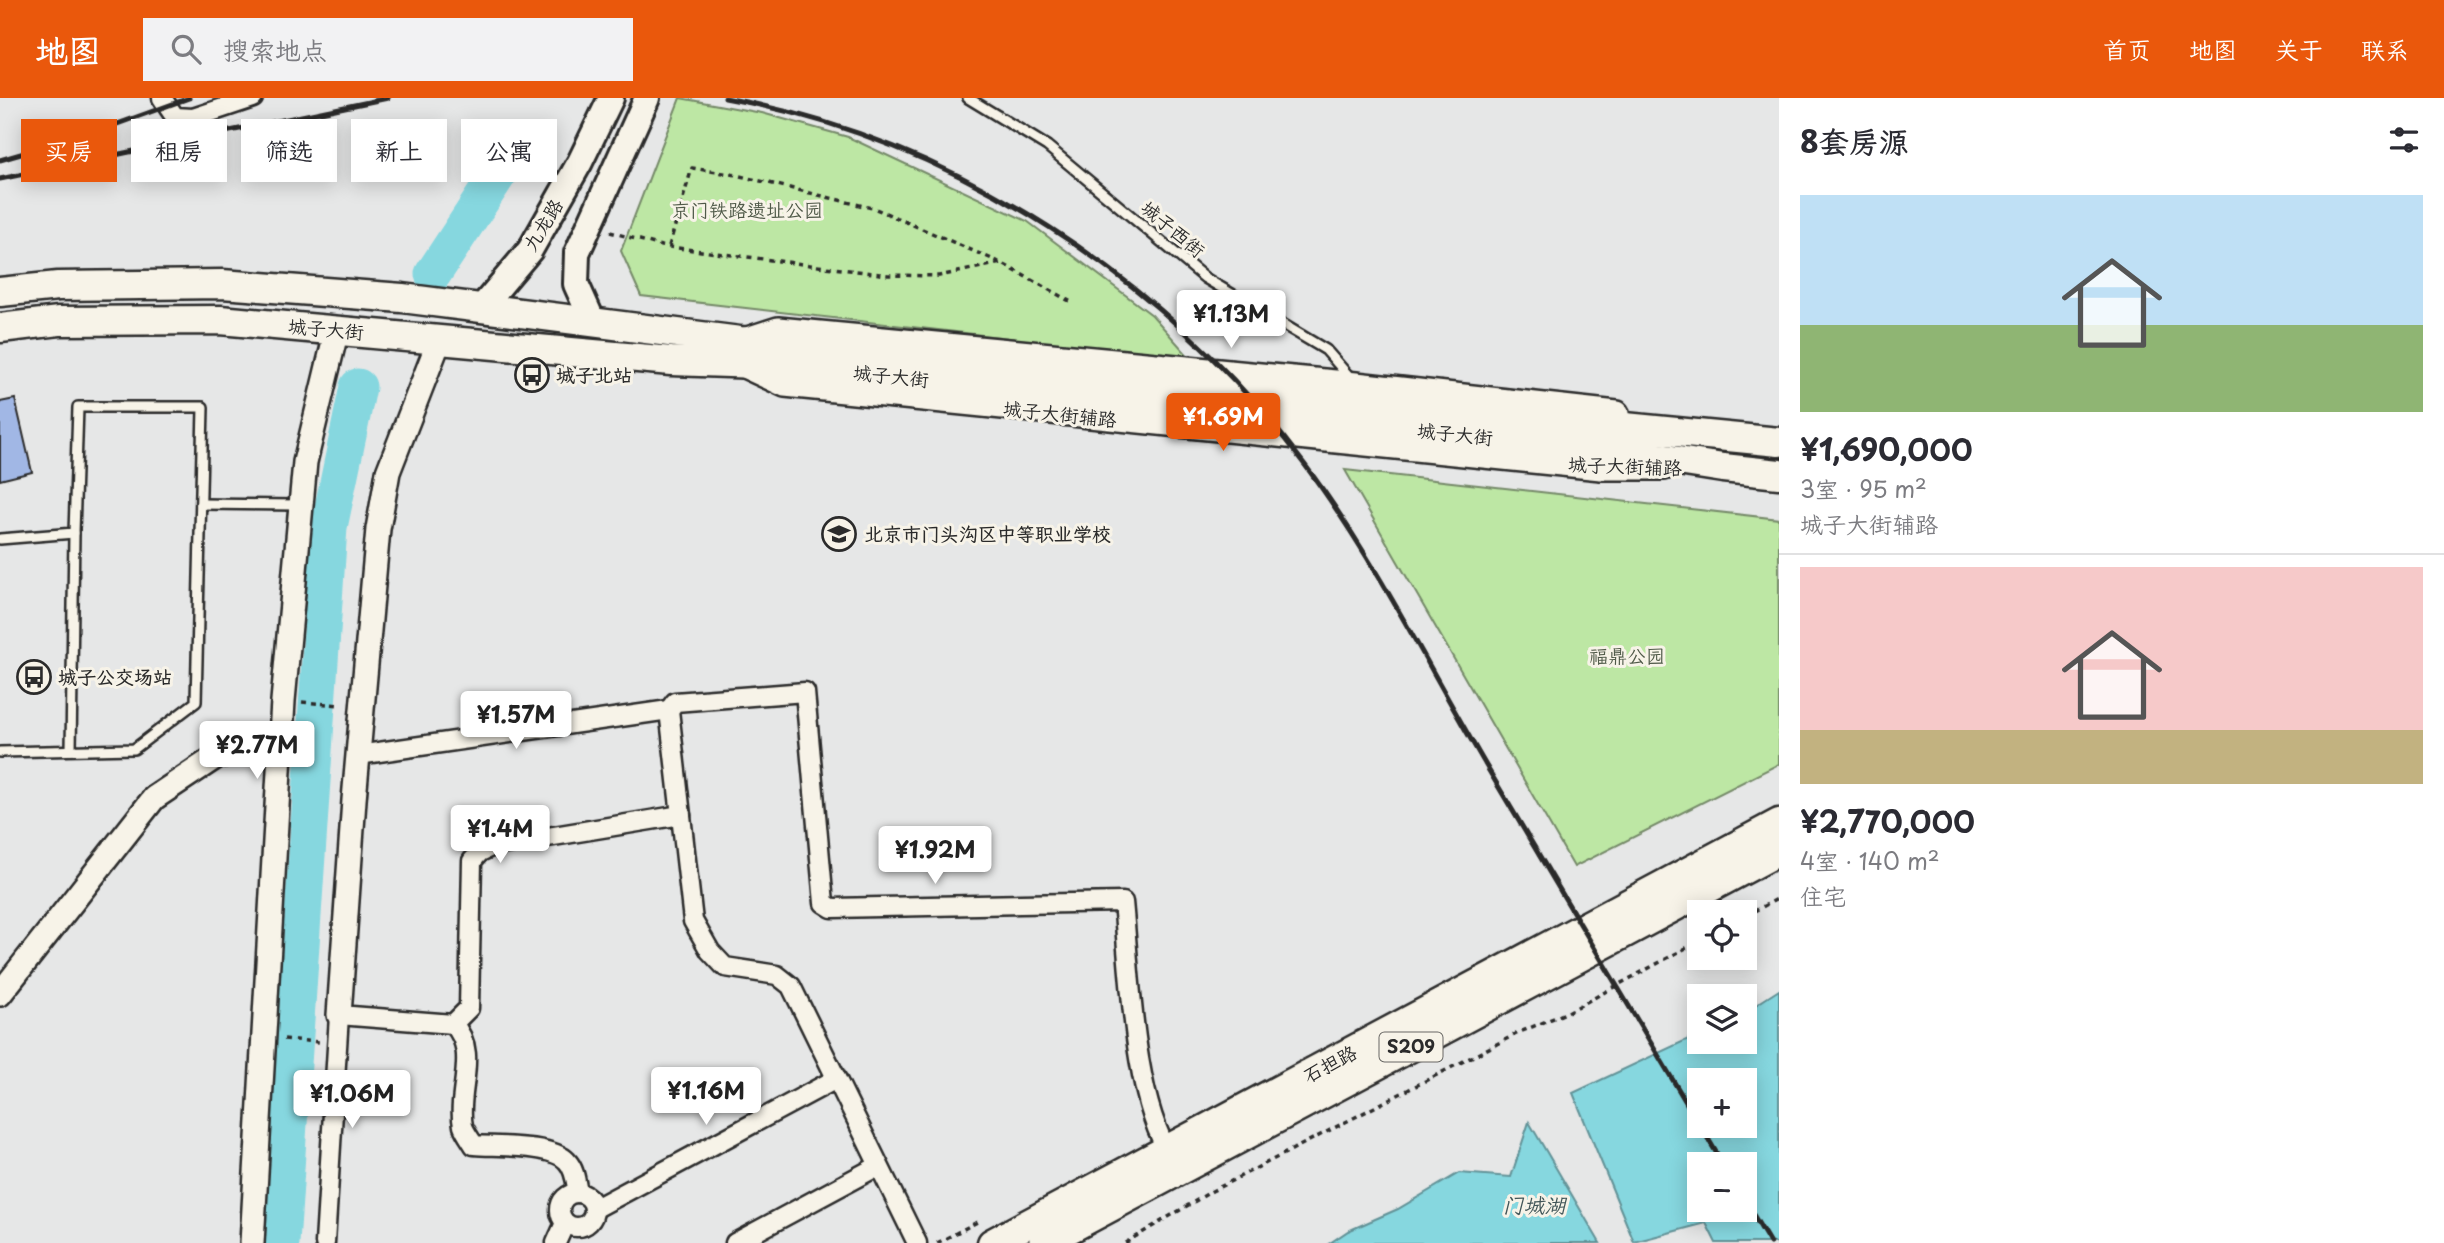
<!DOCTYPE html>
<html lang="zh">
<head>
<meta charset="utf-8">
<style>
  :root { --surface:#fff; --page:#f2f2f3; --text:#2b2b33; --muted:#7c7c81; --line:#e1e1e2; --accent:#ea580c }
  body { margin:0; font-family:"Playpen Sans","LXGW WenKai TC",sans-serif; background:var(--page); color:var(--text); height:100vh; display:flex; flex-direction:column; font-size:26px; white-space:nowrap }
  * { box-sizing:border-box; margin:0 }
  p { font-size:23px; color:var(--muted) }
  .icon { flex:none; width:38px; height:38px; fill:none; stroke:currentColor; stroke-width:2; stroke-linecap:round; stroke-linejoin:round }
  .map { position:relative; flex:1; overflow:hidden }
  .details { display:flex; flex-direction:column; background:var(--surface); width:665px }
  .details>* { flex:none }
  .guide { position:absolute; left:21px; top:21px; width:665px; height:63px; display:flex; gap:14px }
  .tools { position:absolute; left:1687px; top:802px; display:grid; gap:14px }
  .tools a { display:grid; place-items:center; width:70px; height:70px; border-radius:0px; background:var(--surface); box-shadow:0 4px 18px #0003; font-size:35px }
  .price { position:absolute; translate:-50% -60px; padding:0 16px; border-radius:7px; background:#fff; color:#222; font-size:23px; line-height:46px; filter:drop-shadow(0 2px 4px #0008) }
  .price::after { content:''; position:absolute; left:50%; top:42px; width:21px; height:16px; margin-left:-10px; background:inherit; clip-path:polygon(0 0,100% 0,50% 100%) }
  .price.selected { background:var(--accent); color:#fff }
  ul { padding:0; list-style:none }
  li { display:grid; align-content:center; gap:14px; height:371px; padding:0 21px }
  li+li { border-top:2px solid var(--line) }
  li span { display:grid; place-items:center; height:217px; border-radius:0px; color:#555 }
  li>.icon { margin-inline-start:auto }
  span .icon { width:126px; height:126px; fill:#fffc; stroke-width:1 }
  li b { font-size:30px }
  h2 { display:flex; justify-content:space-between; align-items:center; height:84px; padding:0 21px; font-size:30px }
  .tag { padding:0 24px; border-radius:0px; background:var(--surface); box-shadow:0 4px 18px #0003; font-size:24px; line-height:63px }
  .tag.selected { background:var(--accent); color:#fff }
  header { display:flex; align-items:center; gap:42px; box-sizing:border-box; height:98px; padding:0 35px; background:var(--accent); color:#fff }
  header strong { font-size:33px }
  nav { display:flex; gap:38px; margin-inline-start:auto; font-size:24px }
  .search { width:490px; height:63px; background:var(--page); display:flex; align-items:center; gap:18px; box-sizing:border-box; padding:0 24px; border-radius:0px; color:var(--muted); font-size:26px }
  main { display:flex; flex:1; min-height:0 }
  .map>svg:first-child { display:block }
  .green { fill:#bde7a4; stroke:#748968; stroke-width:2 }
  .water { fill:#86d7df; stroke:#629297; stroke-width:2; fill-rule:evenodd }
  .lines { fill:none; stroke-linecap:round; stroke-linejoin:round }
  .river { stroke:#86d7df; stroke-width:37 }
  .building { fill:#a1b7e5; stroke:#2b2b2b; stroke-width:2 }
  .service-casing { stroke:#2b2b2b; stroke-width:14 }
  .minor-casing { stroke:#2b2b2b; stroke-width:23 }
  .tertiary-casing { stroke:#2b2b2b; stroke-width:28 }
  .secondary-casing { stroke:#2b2b2b; stroke-width:30 }
  .primary-casing { stroke:#2b2b2b; stroke-width:33 }
  .path { stroke:#2b2b2b; stroke-width:3.5; stroke-dasharray:5 5; stroke-linecap:butt }
  .service { stroke:#f7f3e8; stroke-width:9 }
  .minor { stroke:#f7f3e8; stroke-width:18 }
  .tertiary { stroke:#f7f3e8; stroke-width:23 }
  .secondary { stroke:#f7f3e8; stroke-width:24 }
  .primary { stroke:#f7f3e8; stroke-width:28 }
  .rail { stroke:#2b2b2b; stroke-width:5 }
  .labels { text-anchor:middle; stroke-width:6; stroke-linejoin:round; paint-order:stroke }
  .shield { fill:#f7f3e8; stroke:#686764; stroke-width:2 }
  .shield-label { font-size:18px; font-weight:bold; fill:#2b2b2b }
  .park-label { font-size:19px; fill:#505a49; stroke:#f7f3e8 }
  .street-label { font-size:19px; fill:#2b2b2b; stroke:#f7f3e8 }
  .poi-label { font-size:19px; font-weight:bold; fill:#2b2b2b; stroke:#f7f3e8; text-anchor:start }
  .water-label { font-size:21px; font-style:italic; fill:#425658; stroke:#f7f3e8 }
</style>
</head>
<body>
<header>
<strong>地图</strong>
<div class="search"><svg class="icon" aria-label="search" viewBox="0 0 24 24"><circle cx="10" cy="10" r="6"/><path d="M15 15l6 6"/></svg>搜索地点</div>
<nav><a>首页</a><a>地图</a><a>关于</a><a>联系</a></nav>
</header>
<main>
<div class="map">
<svg width="1779" height="1145" viewBox="0 0 1779 1145">
  <rect width="100%" height="100%" fill="#e6e7e7"/>
  <filter id="ink" filterUnits="userSpaceOnUse"><feTurbulence type="fractalNoise" baseFrequency=".0143" numOctaves="2"/><feDisplacementMap in="SourceGraphic" scale="14" xChannelSelector="R" yChannelSelector="G"/><feConvolveMatrix kernelMatrix="1 2 1 2 8 2 1 2 1" color-interpolation-filters="sRGB"/></filter>
  <g filter="url(#ink)">
    <g class="green">
      <path d="M680 0 762 15 848 39 1027 123 1152 217 1191 261 641 198 621 153Z"/>
      <path d="M1345 372 1779 421V666L1574 769Z"/>
    </g>
    <g class="water">
      <path d="M1779 892V1145H1716L1706 1125 1634 1144 1573 995 1699 936V943H1745V914ZM1699 982H1745V1027H1699ZM1699 1066H1745V1111H1699Z"/>
      <path d="M1529 1024 1600 1145H1330L1348 1133 1398 1111 1459 1075 1511 1079Z"/>
    </g>
    <g class="lines">
      <g class="river">
        <path d="M433 176 518 46"/>
        <path d="M281 1145 329 429 358 289"/>
      </g>
    </g>
    <path class="building" d="M15 301 32 374 0 382V304Z"/>
    <g class="lines">
      <g class="service-casing">
        <g id="service">
          <path d="M968 0 1047 48 1205 180 1326 252 1352 282"/>
          <path d="M201 406 301 407"/>
          <path d="M0 441 74 435 78 309H203L196 604 134 651 0 654"/>
          <path d="M71 652 74 435"/>
        </g>
      </g>
      <g class="minor-casing">
        <g id="minor">
          <path d="M162 0 175 19 193 20 253 0"/>
          <path d="M358 657 669 612"/>
          <path d="M453 926 469 910 472 763 480 754 493 748 681 717"/>
          <circle cx="577" cy="1112" r="17"/>
          <path d="M594 1111 836 981"/>
          <path d="M325 1145 339 917 453 926C480 954 456 994 463 1028 465 1034 471 1042 474 1047 497 1049 551 1046 567 1063 575 1071 576 1085 578 1095"/>
          <path d="M556 1145 565 1125"/>
          <path d="M735 1145 878 1068"/>
          <path d="M917 1145 791 888 777 877 725 869 710 853 693 823 669 612 675 604 805 594 824 805 832 810 1123 804C1130 873 1133 1002 1171 1058"/>
        </g>
      </g>
      <g class="tertiary-casing">
        <g id="tertiary">
          <path d="M744 242 778 231 1356 286 1617 315"/>
          <path d="M744 268 785 287 1601 370H1664"/>
          <path d="M0 896 154 700 217 658 281 645"/>
          <path d="M339 917 354 702 378 431 388 374 439 243"/>
          <path d="M252 1145 283 603 305 364 337 231"/>
        </g>
      </g>
      <g class="secondary-casing">
        <g id="secondary">
          <path d="M482 209 530 152 580 64 611 0"/>
          <path d="M593 224 576 186 577 155 647 0"/>
        </g>
      </g>
      <g class="primary-casing">
        <g id="primary">
          <path d="M0 194 58 188 222 186 402 200 740 243 1779 344"/>
          <path d="M0 230 59 223 220 222 671 263 785 267 1615 353 1723 370 1779 376"/>
          <path d="M992 1145 1779 725"/>
          <path d="M1043 1145 1779 753"/>
        </g>
      </g>
      <g class="path">
        <path d="M610 134 662 148 888 177 939 178 1001 165 1073 205"/>
        <path d="M669 148 692 70 736 77 876 111 999 164"/>
        <path d="M302 604 340 607"/>
        <path d="M1745 818 1779 800"/>
        <path d="M284 941 319 944"/>
        <path d="M937 1145 979 1123"/>
        <path d="M1125 1145 1212 1093 1520 934 1568 914 1699 843"/>
      </g>
      <use href="#service" class="service"/>
      <use href="#minor" class="minor"/>
      <use href="#tertiary" class="tertiary"/>
      <use href="#secondary" class="secondary"/>
      <use href="#primary" class="primary"/>
      <g class="rail">
        <path d="M725 0C955 41 1166 181 1305 367 1376 462 1428 569 1488 671 1558 790 1629 908 1699 1026"/>
        <path d="M0 62 87 37 189 0"/>
        <path d="M0 81 388 0"/>
        <path d="M1700 1027 1723 1066"/>
        <path d="M1745 1103 1770 1145"/>
      </g>
    </g>
  </g>
  <defs>
    <g id="bus-ring" transform="scale(1.75)"><circle r="9.5" fill="#f7f3e8" stroke="#2b2b2b" stroke-width="1.5"/><path d="M-5-6H5V4H4V6H2V4H-2V6H-4V4H-5ZM-3.5-4V0h7V-4ZM-3.5 1.2v1.5H-2V1.2ZM2 1.2v1.5H3.5V1.2Z" fill="#2b2b2b"/></g>
    <g id="school-ring" transform="scale(1.75)"><circle r="9.5" fill="#f7f3e8" stroke="#2b2b2b" stroke-width="1.5"/><path d="M0-5L7-2L0 1L-7-2ZM-4 1L0 2.5L4 1V4Q0 6-4 4Z" fill="#2b2b2b"/></g>
  </defs>
  <g fill-rule="evenodd">
    <use href="#bus-ring" x="532" y="277"/>
    <use href="#school-ring" x="839" y="436"/>
    <use href="#bus-ring" x="34" y="579"/>
  </g>
  <g class="labels">
    <rect class="shield" x="1379.5" y="934.5" width="63" height="29" rx="5"/>
    <g class="shield-label">
      <text x="1411" y="955">S209</text>
    </g>
    <g class="park-label">
      <text x="747" y="119">京门铁路遗址公园</text>
      <text x="1627" y="565">福鼎公园</text>
    </g>
    <g class="street-label">
      <text transform="translate(543 127) rotate(-59)" y="7">九龙路</text>
      <text transform="translate(1173 131) rotate(40)" y="7">城子西街</text>
      <text transform="translate(326 231) rotate(5)" y="7">城子大街</text>
      <text transform="translate(891 278) rotate(6)" y="7">城子大街</text>
      <text transform="translate(1060 316) rotate(6)" y="7">城子大街辅路</text>
      <text transform="translate(1455 336) rotate(6)" y="7">城子大街</text>
      <text transform="translate(1625 368) rotate(2)" y="7">城子大街辅路</text>
      <text transform="translate(1330 966) rotate(-28)" y="7">石担路</text>
    </g>
    <g class="poi-label">
      <text x="556" y="284">城子北站</text>
      <text x="864" y="443">北京市门头沟区中等职业学校</text>
      <text x="58" y="586">城子公交场站</text>
    </g>
    <g class="water-label">
      <text x="1534" y="1115">门城湖</text>
    </g>
  </g>
</svg>
<div class="tools">
<a><svg class="icon" aria-label="locate" viewBox="0 0 24 24"><circle cx="12" cy="12" r="6"/><path d="M12 2v4M12 18v4M2 12h4M18 12h4"/></svg></a>
<a><svg class="icon" aria-label="layers" viewBox="0 0 24 24"><path d="M12 4l9 5-9 5-9-5zM3 14l9 5 9-5"/></svg></a>
<a>+</a>
<a>−</a>
</div>
<b class="price" style="left:1231px;top:252px">¥1.13M</b>
<b class="price selected" style="left:1223px;top:355px">¥1.69M</b>
<b class="price" style="left:516px;top:653px">¥1.57M</b>
<b class="price" style="left:257px;top:683px">¥2.77M</b>
<b class="price" style="left:500px;top:767px">¥1.4M</b>
<b class="price" style="left:935px;top:788px">¥1.92M</b>
<b class="price" style="left:706px;top:1029px">¥1.16M</b>
<b class="price" style="left:352px;top:1032px">¥1.06M</b>
<div class="guide">
<a class="tag selected">买房</a>
<a class="tag">租房</a>
<a class="tag">筛选</a>
<a class="tag">新上</a>
<a class="tag">公寓</a>
</div>
</div>
<section class="details">
<h2>8套房源<svg class="icon" aria-label="filters" viewBox="0 0 24 24"><path d="M4 7h16M4 17h16"/><circle cx="9" cy="7" r="2"/><circle cx="15" cy="17" r="2"/></svg></h2>
<ul>
<li><span style="background:linear-gradient(#bfe0f5 60%,#8fb573 0)"><svg class="icon" aria-label="home" viewBox="0 0 24 24"><path d="M3 11l9-7 9 7M6 9v11h12V9"/></svg></span><div><b>¥1,690,000</b><p>3室 · 95 m²</p><p>城子大街辅路</p></div></li>
<li><span style="background:linear-gradient(#f6c9c9 75%,#c2b280 0)"><svg class="icon" aria-label="home" viewBox="0 0 24 24"><path d="M3 11l9-7 9 7M6 9v11h12V9"/></svg></span><div><b>¥2,770,000</b><p>4室 · 140 m²</p><p>住宅</p></div></li>
</ul>
</section>
</main>
</body>
</html>
